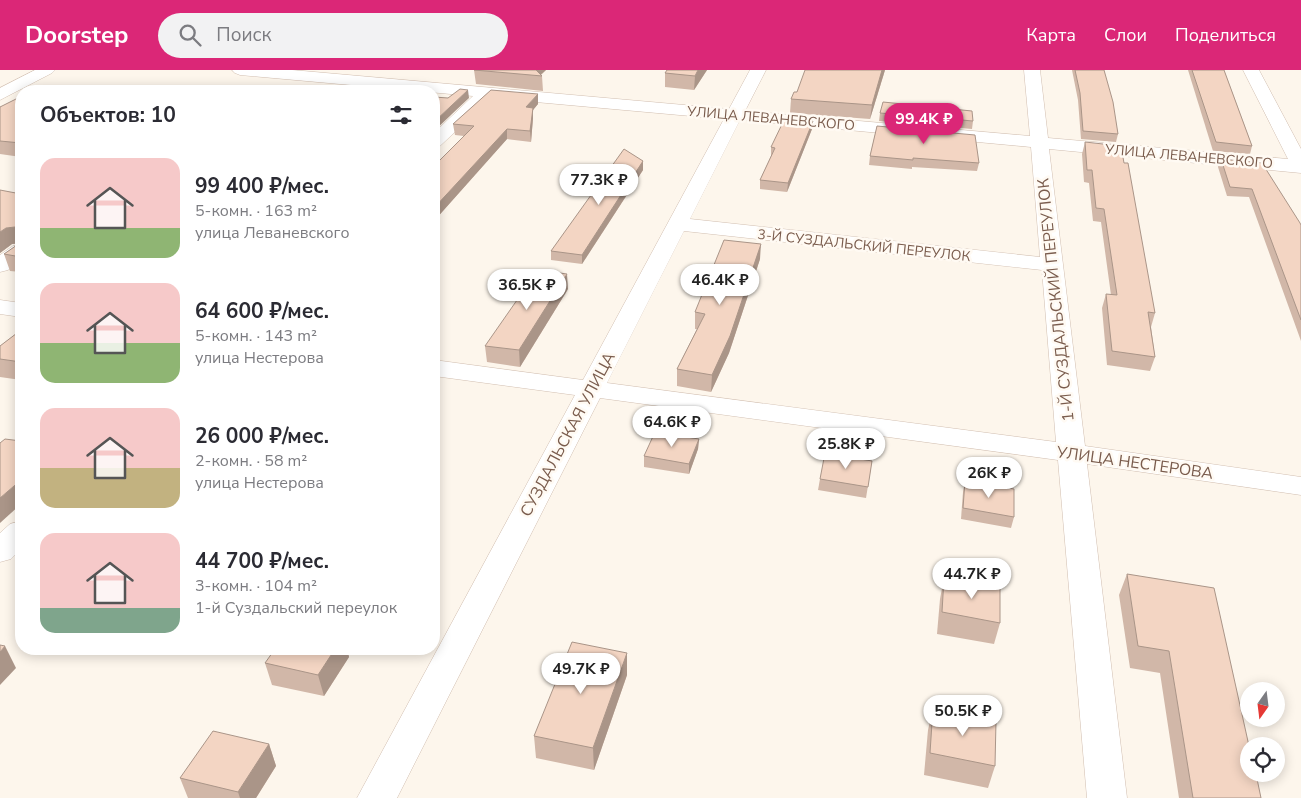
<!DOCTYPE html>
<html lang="ru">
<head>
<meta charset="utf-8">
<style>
  :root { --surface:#fff; --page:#f2f2f3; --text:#2b2b33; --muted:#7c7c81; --accent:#db2777 }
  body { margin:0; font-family:"Nunito Sans",sans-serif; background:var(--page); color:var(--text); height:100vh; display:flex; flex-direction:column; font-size:19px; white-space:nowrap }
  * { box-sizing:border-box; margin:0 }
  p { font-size:16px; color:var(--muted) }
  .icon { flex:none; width:28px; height:28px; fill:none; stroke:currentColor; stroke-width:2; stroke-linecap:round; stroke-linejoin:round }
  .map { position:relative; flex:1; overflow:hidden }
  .panel { position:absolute; left:15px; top:15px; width:425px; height:570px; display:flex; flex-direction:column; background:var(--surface); border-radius:20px; box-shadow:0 2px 12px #0003 }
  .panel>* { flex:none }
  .needle { width:32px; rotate:194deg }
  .buttons { position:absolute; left:1240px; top:612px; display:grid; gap:10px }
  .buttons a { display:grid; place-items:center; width:45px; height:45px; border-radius:50%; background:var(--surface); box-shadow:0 2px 12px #0003; font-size:25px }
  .price { position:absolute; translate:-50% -42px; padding:0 11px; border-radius:18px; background:#fff; color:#222; font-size:16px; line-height:32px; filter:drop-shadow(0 1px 2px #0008) }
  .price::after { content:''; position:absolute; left:50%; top:30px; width:15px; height:11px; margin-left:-8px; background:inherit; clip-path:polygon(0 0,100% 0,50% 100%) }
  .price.selected { background:var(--accent); color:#fff }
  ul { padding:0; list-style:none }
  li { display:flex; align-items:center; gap:15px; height:125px; padding:0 25px }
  li span { display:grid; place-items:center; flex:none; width:140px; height:100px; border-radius:15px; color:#555 }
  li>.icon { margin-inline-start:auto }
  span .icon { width:60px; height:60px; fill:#fffc; stroke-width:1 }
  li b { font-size:21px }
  h2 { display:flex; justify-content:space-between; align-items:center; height:60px; padding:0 25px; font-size:21px }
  header { display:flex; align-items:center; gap:30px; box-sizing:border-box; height:70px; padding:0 25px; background:var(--accent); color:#fff }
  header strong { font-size:24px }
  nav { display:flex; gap:28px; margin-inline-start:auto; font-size:18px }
  .search { width:350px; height:45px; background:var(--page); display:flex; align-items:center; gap:12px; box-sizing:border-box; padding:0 18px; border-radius:28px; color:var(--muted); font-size:19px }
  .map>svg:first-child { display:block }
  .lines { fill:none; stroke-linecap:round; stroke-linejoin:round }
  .minor-casing { stroke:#d1beb0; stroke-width:1 }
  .minor { fill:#fff; fill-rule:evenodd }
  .wall { fill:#d1b7a8 }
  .shaded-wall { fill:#aa9588 }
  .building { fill:#f3d5c3; stroke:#aa9588 }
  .labels { text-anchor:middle; stroke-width:5; stroke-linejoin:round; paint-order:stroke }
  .far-street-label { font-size:14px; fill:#7a5c4d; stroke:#fffaf3 }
  .street-label { font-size:16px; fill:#7a5c4d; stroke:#fffaf3 }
</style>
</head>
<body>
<header>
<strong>Doorstep</strong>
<div class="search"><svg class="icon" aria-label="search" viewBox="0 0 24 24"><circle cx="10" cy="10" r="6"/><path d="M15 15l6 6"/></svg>Поиск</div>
<nav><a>Карта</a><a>Слои</a><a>Поделиться</a></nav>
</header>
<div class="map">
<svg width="1301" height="728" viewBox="0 0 1301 728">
  <rect width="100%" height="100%" fill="#fdf6ec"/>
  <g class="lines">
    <g class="minor-casing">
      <g id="minor">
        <path d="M35 0H55L52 3 0 30V18Z"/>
        <path d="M232 0H292L729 39 750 0H766L745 41 1030 66 1024 0H1040L1048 68 1288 89 1243 0H1259L1301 79V103L1049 79 1085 376 1301 407V425L1087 394 1127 728H1087L1058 390 600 328 397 728H357L575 325 434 306V290L583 310 724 49 491 28 440 76 434 77V63L473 26 240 5 235 3ZM740 50 1031 77 1040 187 690 149ZM684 161 1042 200 1056 372 607 313Z"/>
        <path d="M21 175V191L8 200 0 202V185L13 176Z"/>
        <path d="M0 230 21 233V247L0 244Z"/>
        <path d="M21 451V479L11 489 0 492V463L10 454Z"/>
      </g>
    </g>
    <use href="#minor" class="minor"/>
  </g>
  <g class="wall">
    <path d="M474 0H546L541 5 542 6 543 21 476 14Z"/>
    <path d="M707 0 694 20 665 17V3Z"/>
    <path d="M885 0 870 49 790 43 791 29 797 22Z"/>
    <path d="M1072 0H1104L1118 64 1116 72 1081 69 1078 30Z"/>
    <path d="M1188 0H1224L1252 76 1250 84 1213 81Z"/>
    <path d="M491 20 538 34 533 40V48L531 72 507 69 434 151V96L464 66 455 65 453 54Z"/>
    <path d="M21 29V87L0 84V37Z"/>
    <path d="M880 43 973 51 972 59 879 51Z"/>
    <path d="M877 56 979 93 977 101 912 97V99L869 95 870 86Z"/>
    <path d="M812 59 787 122 760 119V110L771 86V77Z"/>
    <path d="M1085 72 1124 93 1155 243 1151 257 1155 287 1150 301 1107 295 1102 238 1106 224 1111 225 1101 152 1093 151 1089 113 1084 112 1082 84Z"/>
    <path d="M1221 89 1301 155V271L1249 127 1227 126 1218 97Z"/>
    <path d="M643 91V100L582 194 551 190V181Z"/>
    <path d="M21 124V202L10 201 4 184 17 175V174H12L0 183Z"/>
    <path d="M760 189 729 283 711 322 677 316V299L697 259H695V242Z"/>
    <path d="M568 219 520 297 487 292 485 276Z"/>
    <path d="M21 260V310L0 307V276Z"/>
    <path d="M699 369 698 379 689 404 644 397V386Z"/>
    <path d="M872 391 866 428 818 420 820 409Z"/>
    <path d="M965 411 1014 447 1011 458 961 449 963 422Z"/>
    <path d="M1127 504 1261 728H1179L1160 603 1130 598 1119 525Z"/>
    <path d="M944 508 1000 553 994 574 937 564 940 529Z"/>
    <path d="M335 579H347L349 587 324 626 272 615 265 593Z"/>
    <path d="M627 583V605L594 700 536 688 534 666Z"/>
    <path d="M933 638 995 696 988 718 924 705 928 660Z"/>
    <path d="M269 674 276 696 256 728H188L180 708Z"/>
  </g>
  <g class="shaded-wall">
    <path d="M532 0H546L539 6Z"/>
    <path d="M698 0H707L694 20 695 6Z"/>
    <path d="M882 0H885L870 49 872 35Z"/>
    <path d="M468 20 469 28 434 61V52Z"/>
    <path d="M538 24V34L533 40V48L531 72 530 61 526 37Z"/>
    <path d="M813 51 812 59 787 122 788 113Z"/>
    <path d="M507 59V69L434 151V138Z"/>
    <path d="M643 91V100L582 194V185Z"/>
    <path d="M15 157 21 173 12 174 0 183V162L6 158Z"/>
    <path d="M761 174 760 189 729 283 711 322 712 305Z"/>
    <path d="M567 204 568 219 520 297 519 280Z"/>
    <path d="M699 369 698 379 689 404V394Z"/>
    <path d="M21 410V434L0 453V428Z"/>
    <path d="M5 576 16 598 0 615V582Z"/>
    <path d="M335 579H347L349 587 324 626 318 605Z"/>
    <path d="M627 583V605L594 700 593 678Z"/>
    <path d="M269 674 276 696 256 728H240L238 722Z"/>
  </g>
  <g class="building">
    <path d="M474 0H536L542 6Z"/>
    <path d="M667 0H698L695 6 665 3Z"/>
    <path d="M805 0H882L872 35 791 29 794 22H797Z"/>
    <path d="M1075 0H1104L1113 32 1118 64 1083 61 1080 23Z"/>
    <path d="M1192 0H1224L1252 76 1216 72Z"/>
    <path d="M460 19 468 20 434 52V27L448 28Z"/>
    <path d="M491 20 538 24 526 37 533 38 530 61 507 59 434 138V96L474 56 453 54Z"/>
    <path d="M16 29H21V73L0 71V37Z"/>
    <path d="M883 32 972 41 973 51 880 43Z"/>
    <path d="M785 48 813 51 788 113 760 110 775 78 771 77Z"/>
    <path d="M877 56 975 65 979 93 913 88V90L870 86Z"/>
    <path d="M1085 72 1121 76 1124 93H1128L1155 243 1148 242 1155 287 1112 281 1106 224 1117 225 1104 139 1096 138 1092 100H1087Z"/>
    <path d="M624 79 643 91 582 185 551 181Z"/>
    <path d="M1221 89 1262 93 1300 153 1301 155V250L1252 119 1230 117Z"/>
    <path d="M0 120 21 124V187L4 184 17 175V159L15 157 6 158 0 162Z"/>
    <path d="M724 170 761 174 730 266 712 305 677 299 705 244 695 242Z"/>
    <path d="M538 200 567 204 519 280 485 276Z"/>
    <path d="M21 260V292L0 289V276Z"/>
    <path d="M655 362 699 369 689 394 644 386Z"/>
    <path d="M5 369 21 371V410L0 428V373Z"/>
    <path d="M825 383 872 391 868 417 820 409Z"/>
    <path d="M965 411 1014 419V447L963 438Z"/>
    <path d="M1127 504 1214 518 1249 676V704H1256L1261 728H1193L1169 581 1138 576Z"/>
    <path d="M944 508 1000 517V553L942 542Z"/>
    <path d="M572 572 627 583 593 678 534 666Z"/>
    <path d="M0 575 5 576 0 582Z"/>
    <path d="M275 579H335L318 605 265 593Z"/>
    <path d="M933 638 996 651 995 696 930 683Z"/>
    <path d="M213 661 269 674 238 722 180 708Z"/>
  </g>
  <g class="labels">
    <g class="far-street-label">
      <text transform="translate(771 48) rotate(5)" y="5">УЛИЦА ЛЕВАНЕВСКОГО</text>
      <text transform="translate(1189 86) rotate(5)" y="5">УЛИЦА ЛЕВАНЕВСКОГО</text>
      <text transform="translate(864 175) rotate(6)" y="5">3-Й СУЗДАЛЬСКИЙ ПЕРЕУЛОК</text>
    </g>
    <g class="street-label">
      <text transform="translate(1055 230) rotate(-96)" y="6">1-Й СУЗДАЛЬСКИЙ ПЕРЕУЛОК</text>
      <text transform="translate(567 364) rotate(-62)" y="6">СУЗДАЛЬСКАЯ УЛИЦА</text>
      <text transform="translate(1135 392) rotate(8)" y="6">УЛИЦА НЕСТЕРОВА</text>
    </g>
  </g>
</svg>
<div class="buttons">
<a><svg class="needle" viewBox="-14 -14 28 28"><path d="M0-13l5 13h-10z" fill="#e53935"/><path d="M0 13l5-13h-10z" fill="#7c7c81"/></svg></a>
<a><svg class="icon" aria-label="locate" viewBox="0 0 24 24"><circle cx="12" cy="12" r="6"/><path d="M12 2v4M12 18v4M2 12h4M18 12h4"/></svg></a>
</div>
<b class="price selected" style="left:924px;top:75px">99.4K ₽</b>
<b class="price" style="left:599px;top:136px">77.3K ₽</b>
<b class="price" style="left:720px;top:236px">46.4K ₽</b>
<b class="price" style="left:527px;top:241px">36.5K ₽</b>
<b class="price" style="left:672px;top:378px">64.6K ₽</b>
<b class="price" style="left:846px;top:400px">25.8K ₽</b>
<b class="price" style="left:989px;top:429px">26K ₽</b>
<b class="price" style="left:972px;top:530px">44.7K ₽</b>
<b class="price" style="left:581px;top:625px">49.7K ₽</b>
<b class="price" style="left:963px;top:667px">50.5K ₽</b>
<section class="panel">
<h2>Объектов: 10<svg class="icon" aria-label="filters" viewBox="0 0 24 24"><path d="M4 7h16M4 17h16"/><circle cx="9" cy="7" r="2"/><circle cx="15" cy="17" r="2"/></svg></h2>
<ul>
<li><span style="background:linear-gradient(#f6c9c9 70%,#8fb573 0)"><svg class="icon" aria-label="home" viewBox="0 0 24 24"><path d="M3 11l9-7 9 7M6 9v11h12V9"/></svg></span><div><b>99 400 ₽/мес.</b><p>5-комн. · 163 m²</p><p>улица Леваневского</p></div></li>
<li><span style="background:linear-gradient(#f6c9c9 60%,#8fb573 0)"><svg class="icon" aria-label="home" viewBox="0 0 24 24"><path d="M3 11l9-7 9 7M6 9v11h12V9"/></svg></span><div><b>64 600 ₽/мес.</b><p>5-комн. · 143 m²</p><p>улица Нестерова</p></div></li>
<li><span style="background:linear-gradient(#f6c9c9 60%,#c2b280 0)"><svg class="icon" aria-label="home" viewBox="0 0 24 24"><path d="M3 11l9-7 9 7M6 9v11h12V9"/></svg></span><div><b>26 000 ₽/мес.</b><p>2-комн. · 58 m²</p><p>улица Нестерова</p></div></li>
<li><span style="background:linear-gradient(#f6c9c9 75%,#7fa58c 0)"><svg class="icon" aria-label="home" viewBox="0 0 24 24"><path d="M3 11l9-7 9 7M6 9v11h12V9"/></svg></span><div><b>44 700 ₽/мес.</b><p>3-комн. · 104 m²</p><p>1-й Суздальский переулок</p></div></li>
</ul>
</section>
</div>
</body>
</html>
